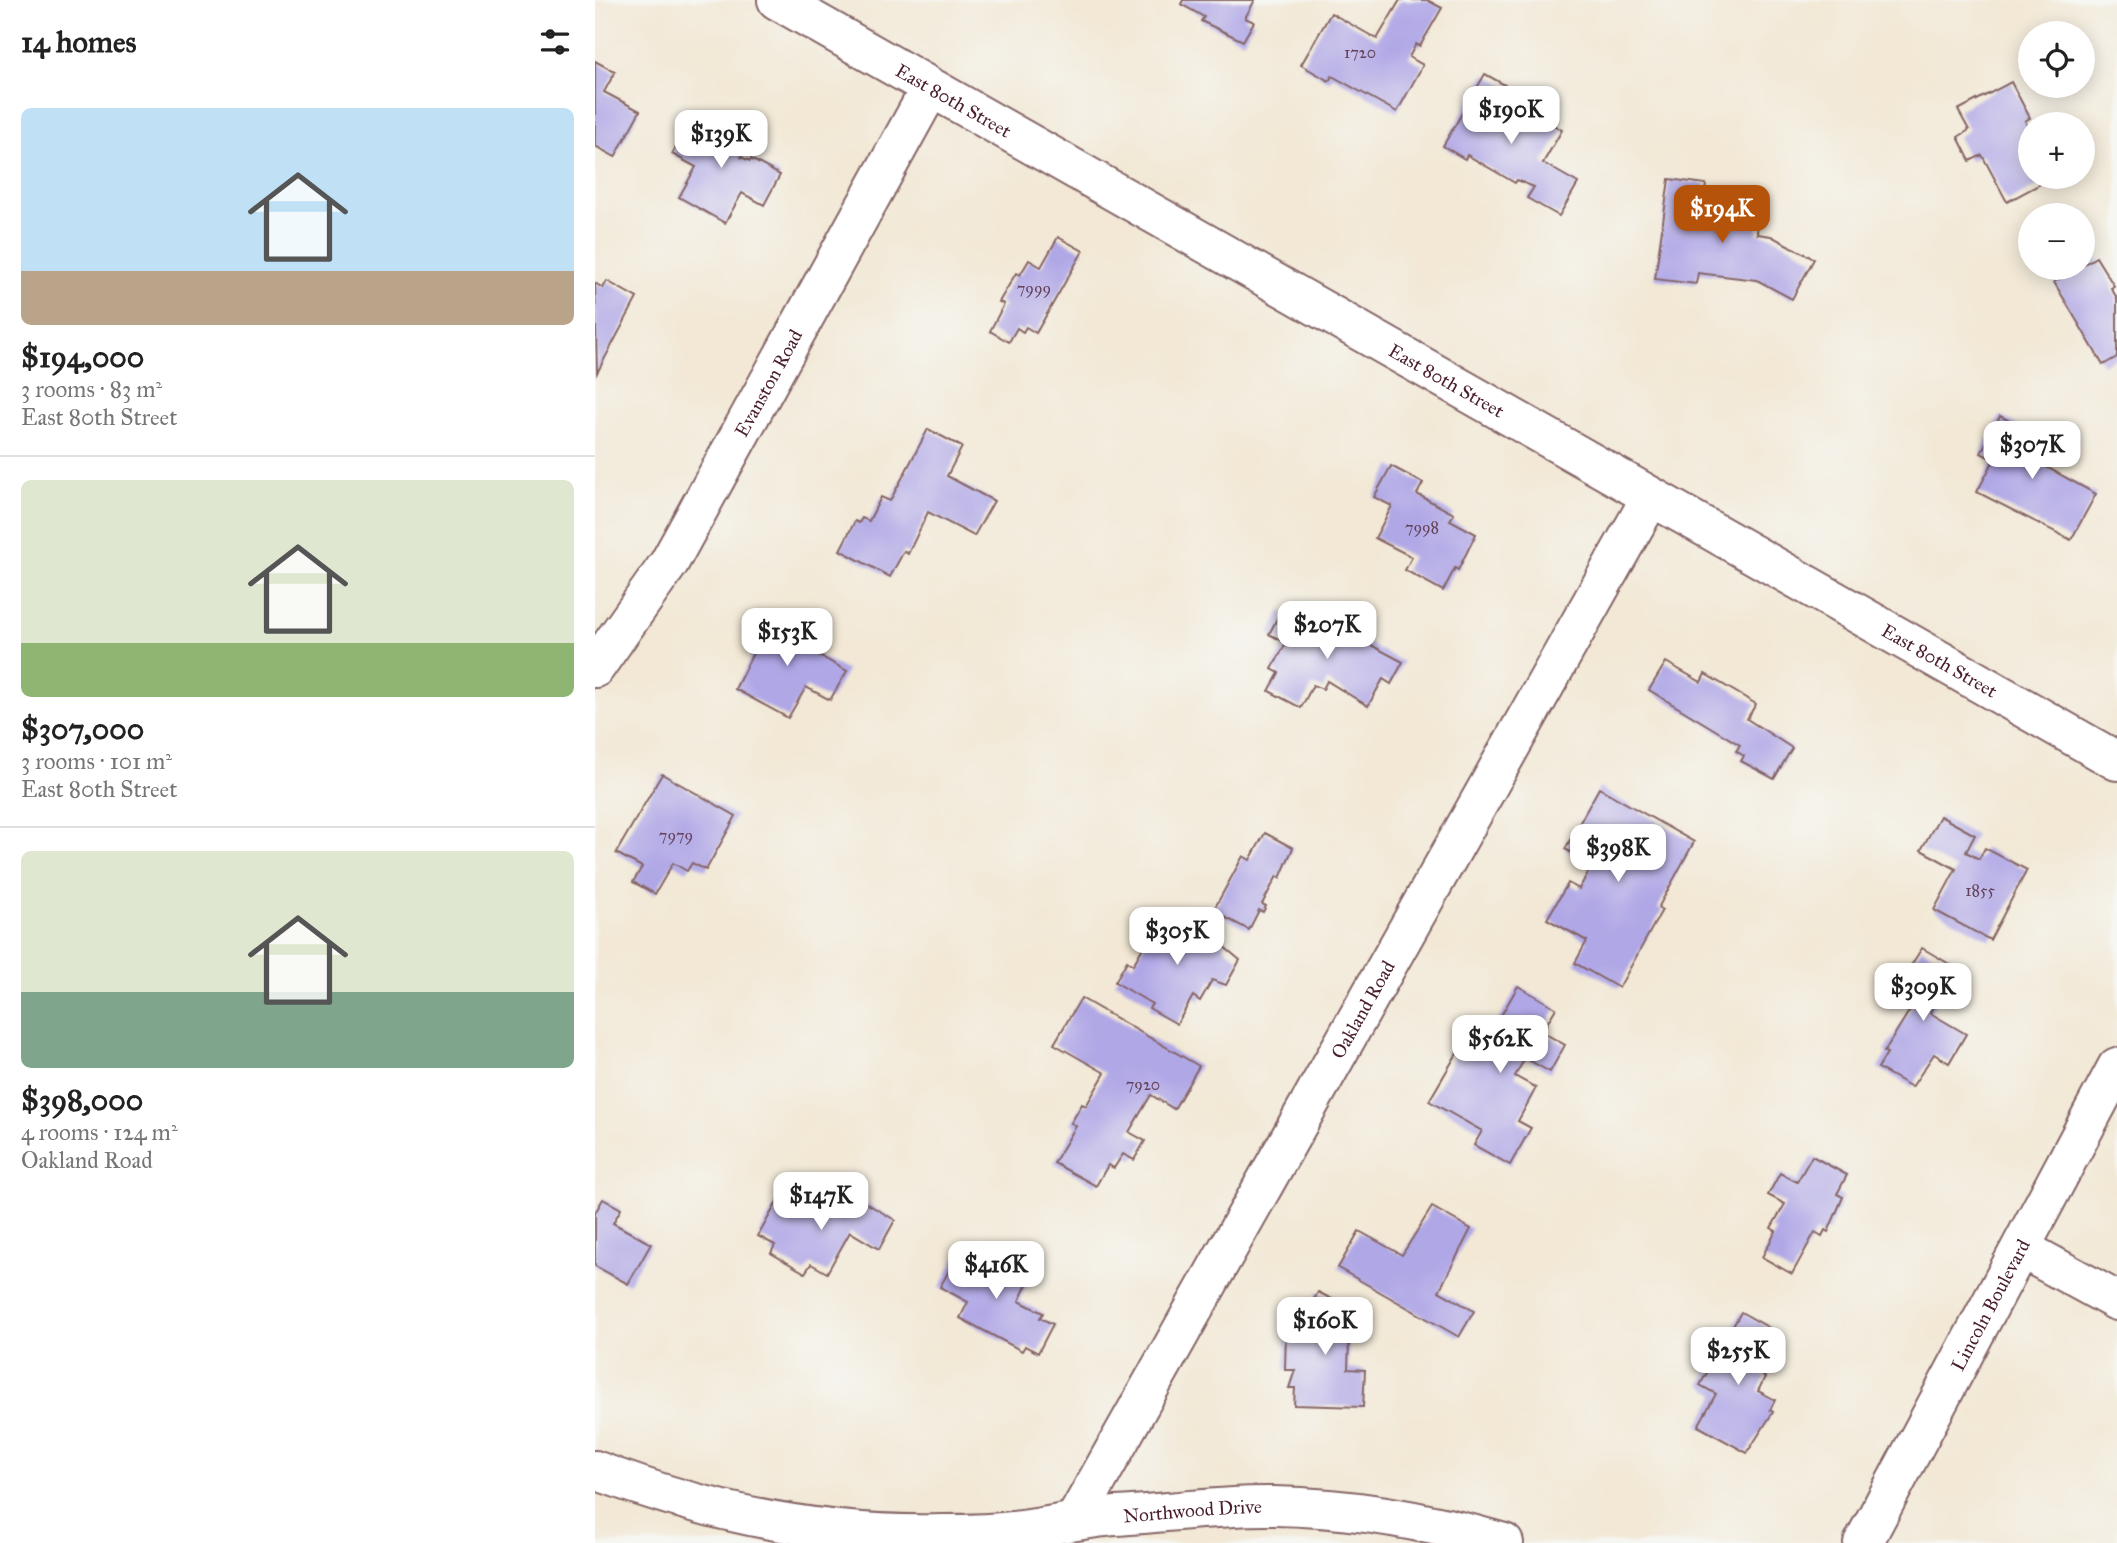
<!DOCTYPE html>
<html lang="en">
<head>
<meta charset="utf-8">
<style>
  :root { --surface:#fff; --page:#f6f6f6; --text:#222; --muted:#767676; --line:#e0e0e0; --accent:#b45309 }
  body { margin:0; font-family:"IM FELL Great Primer",serif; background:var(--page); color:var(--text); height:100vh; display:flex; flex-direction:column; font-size:26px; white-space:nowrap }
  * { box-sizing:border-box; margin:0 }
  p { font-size:23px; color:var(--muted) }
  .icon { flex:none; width:38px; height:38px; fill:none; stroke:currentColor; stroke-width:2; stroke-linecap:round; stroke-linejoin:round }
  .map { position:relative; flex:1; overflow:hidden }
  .sheet { display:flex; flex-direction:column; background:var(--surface); width:595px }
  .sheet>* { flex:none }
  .controls { position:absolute; left:1423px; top:21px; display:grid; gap:14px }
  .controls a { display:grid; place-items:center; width:77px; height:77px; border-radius:50%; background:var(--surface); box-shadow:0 4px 18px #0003; font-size:35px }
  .price { position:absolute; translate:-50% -60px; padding:0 16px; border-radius:14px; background:#fff; color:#222; font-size:23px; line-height:46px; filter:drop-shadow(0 2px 4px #0008) }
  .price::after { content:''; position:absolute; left:50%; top:42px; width:21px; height:16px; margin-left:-10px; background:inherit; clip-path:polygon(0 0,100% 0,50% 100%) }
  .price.active { background:var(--accent); color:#fff }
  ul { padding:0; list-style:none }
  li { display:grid; align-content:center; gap:14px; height:371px; padding:0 21px }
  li+li { border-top:2px solid var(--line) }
  li span { display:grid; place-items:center; height:217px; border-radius:10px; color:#555 }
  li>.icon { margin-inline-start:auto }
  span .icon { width:126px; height:126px; fill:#fffc; stroke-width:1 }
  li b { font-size:30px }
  h2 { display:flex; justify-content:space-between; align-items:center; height:84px; padding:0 21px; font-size:30px }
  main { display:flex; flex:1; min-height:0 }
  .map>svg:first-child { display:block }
  .building { fill:#b0a7e6 }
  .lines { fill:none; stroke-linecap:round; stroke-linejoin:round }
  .minor-casing { stroke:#856566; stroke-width:42 }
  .minor { stroke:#fff; stroke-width:38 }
  .labels { text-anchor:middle; stroke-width:6; stroke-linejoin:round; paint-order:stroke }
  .number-label { font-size:16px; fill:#64415a }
  .street-label { font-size:19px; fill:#4a1f2b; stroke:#f6f6f2 }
</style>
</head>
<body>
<main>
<section class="sheet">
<h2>14 homes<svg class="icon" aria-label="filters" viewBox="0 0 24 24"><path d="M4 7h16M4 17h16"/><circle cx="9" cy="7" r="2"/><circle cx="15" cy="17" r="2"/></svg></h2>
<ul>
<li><span style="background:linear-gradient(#bfe0f5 75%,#b9a48a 0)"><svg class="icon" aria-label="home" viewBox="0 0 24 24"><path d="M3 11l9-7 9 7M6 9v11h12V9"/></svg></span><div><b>$194,000</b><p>3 rooms · 83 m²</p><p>East 80th Street</p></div></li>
<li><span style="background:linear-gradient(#dfe7d0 75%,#8fb573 0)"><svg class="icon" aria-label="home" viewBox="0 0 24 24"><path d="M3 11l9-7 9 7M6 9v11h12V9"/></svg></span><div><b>$307,000</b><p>3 rooms · 101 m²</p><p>East 80th Street</p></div></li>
<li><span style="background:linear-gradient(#dfe7d0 65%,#7fa58c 0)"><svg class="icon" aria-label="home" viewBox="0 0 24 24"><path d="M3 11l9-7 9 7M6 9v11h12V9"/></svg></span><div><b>$398,000</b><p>4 rooms · 124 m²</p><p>Oakland Road</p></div></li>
</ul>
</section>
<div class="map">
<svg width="1522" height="1543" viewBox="0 0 1522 1543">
  <rect width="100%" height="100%" fill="#f6f6f2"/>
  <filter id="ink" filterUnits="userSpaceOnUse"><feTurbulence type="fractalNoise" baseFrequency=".0143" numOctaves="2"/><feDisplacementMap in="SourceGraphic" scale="14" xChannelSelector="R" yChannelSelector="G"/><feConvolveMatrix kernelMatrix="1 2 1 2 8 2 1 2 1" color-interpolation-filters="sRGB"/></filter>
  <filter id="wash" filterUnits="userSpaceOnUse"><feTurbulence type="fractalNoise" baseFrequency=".00686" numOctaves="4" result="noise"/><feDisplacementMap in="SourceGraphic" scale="28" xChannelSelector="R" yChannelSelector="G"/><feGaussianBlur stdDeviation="1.57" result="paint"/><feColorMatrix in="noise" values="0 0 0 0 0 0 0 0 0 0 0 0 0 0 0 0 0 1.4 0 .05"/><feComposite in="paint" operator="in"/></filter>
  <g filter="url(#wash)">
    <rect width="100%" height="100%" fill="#f2e8d5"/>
    <g id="blocks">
      <g class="building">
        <path d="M588 0H660L650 18 659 22 648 41 606 21 609 17 586 4Z"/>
        <path d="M805 0H832L847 8 825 46 821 44 814 57 828 65 802 112 737 76 734 81 706 65 736 13 782 39Z"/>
        <path d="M0 61 20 72 9 92 45 111 20 157 0 146Z"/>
        <path d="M890 74 910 85 900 101 911 108 908 113 932 127 939 114 967 130 948 163 983 183 964 216 932 198 939 187 922 180 920 183 872 155 870 159 848 146Z"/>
        <path d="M1416 82 1435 118 1430 121 1435 131V177H1451L1453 180 1412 202 1387 155 1375 161 1363 137 1374 130 1363 110Z"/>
        <path d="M100 113 154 143 146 157 155 161 156 159 185 175 169 205 147 193 130 223 84 197 101 167 77 154Z"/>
        <path d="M1074 179 1111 184 1107 212 1163 219 1162 234 1176 236 1219 259 1197 299 1162 280 1103 273 1101 284 1060 279Z"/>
        <path d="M463 237 488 251 441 333 431 327 428 332 422 328 414 342 395 331 409 304 404 302 421 273 425 275 434 260 446 267Z"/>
        <path d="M1501 257 1519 286 1516 288 1522 298V357L1508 365 1459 282Z"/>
        <path d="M12 281 42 298 2 373 0 283 8 288Z"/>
        <path d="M1405 416 1453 441 1442 462 1501 494 1476 540 1382 492 1399 460 1386 453Z"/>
        <path d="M333 429 367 447 352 476 399 501 379 536 333 512 313 554 309 551 295 577 245 550 260 521 264 523 267 518 274 521 286 497 295 501Z"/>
        <path d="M796 466 828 483 822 494 859 514 855 520 881 534 863 570 860 568 848 591 810 570 817 557 780 538 797 506 779 497Z"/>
        <path d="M179 611 217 633 209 647 252 671 235 700 211 687 193 718 140 689Z"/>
        <path d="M686 611 706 622 712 611 808 662 796 684 788 679 773 706 732 681 728 689 718 685 706 708 674 691 684 673 677 669 691 643 674 634Z"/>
        <path d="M1071 662 1106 682 1110 674 1161 704 1152 719 1197 748 1179 779 1146 761 1149 756 1141 751 1145 745 1054 690Z"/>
        <path d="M67 774 141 816 111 870 97 863 92 871 78 863 60 894 38 882 47 867 21 853Z"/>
        <path d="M1004 788 1099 842 1063 908 1067 910 1024 988 980 963 992 941 952 919 973 883 984 889 998 864 970 849Z"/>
        <path d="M1345 816 1380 835 1371 852 1384 859 1390 848 1432 870 1395 940 1339 910 1361 869 1326 850Z"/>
        <path d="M670 833 698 848 685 878 682 876 667 904 671 906 668 912 664 910 654 930 618 911 648 856 655 860Z"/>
        <path d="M568 912 605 933 607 929 630 943 628 946 645 960 631 985 617 980 605 1001 598 996 582 1024 554 1008 557 1004 520 982 532 961 538 965Z"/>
        <path d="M1327 948 1363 969 1335 1013 1371 1034 1354 1063 1339 1054 1317 1087 1283 1068 1292 1053 1289 1052 1319 1003 1309 997 1318 981 1310 975Z"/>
        <path d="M923 986 961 1008 947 1032 970 1045 955 1072 930 1058 920 1076 941 1088 923 1121 936 1128 915 1165 879 1145 887 1131 834 1101 878 1026 902 1040 907 1030 900 1026Z"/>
        <path d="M486 998 604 1066 579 1109 556 1095 534 1132 550 1141 539 1160 528 1154 519 1168 513 1165 501 1186 459 1163 481 1126 476 1123 487 1104 491 1106 510 1073 459 1044Z"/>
        <path d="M1217 1156 1252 1175 1242 1194 1248 1197 1233 1232 1230 1230 1227 1236 1220 1232 1197 1274 1167 1257 1181 1231 1176 1228 1190 1204 1173 1195 1185 1173 1202 1182Z"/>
        <path d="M186 1195 215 1213 221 1201 247 1216 259 1196 300 1220 284 1249 255 1232 232 1273 216 1264 210 1273 176 1253 180 1245 163 1236Z"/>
        <path d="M8 1199 26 1209 18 1223 56 1244 33 1284 0 1266V1213Z"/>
        <path d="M837 1207 876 1229 844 1291 879 1311 864 1337 743 1268 764 1231 807 1255Z"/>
        <path d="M368 1245 434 1280 424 1301 448 1313 445 1318 458 1324 443 1353 430 1346 427 1351 365 1318 373 1302 345 1287Z"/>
        <path d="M723 1292 768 1315 754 1342 753 1369 770 1370 768 1407 699 1405 700 1388H694L700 1370H690L691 1329H703Z"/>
        <path d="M1146 1312 1178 1330 1157 1369 1170 1377 1163 1391 1180 1400 1175 1410 1178 1412 1152 1453 1103 1426 1121 1394 1105 1385Z"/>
      </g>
    </g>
  </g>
  <g filter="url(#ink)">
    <use href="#blocks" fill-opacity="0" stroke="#856566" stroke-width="2"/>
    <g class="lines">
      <g class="minor-casing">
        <g id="minor">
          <path id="s1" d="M182 0 1522 761"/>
          <path id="s2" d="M0 668 74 563 335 89"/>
          <path d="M1427 1249 1522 1301"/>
          <path id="s3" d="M0 1470C110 1512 229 1537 347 1534 373 1534 400 1533 426 1530 458 1526 489 1518 521 1516 573 1513 626 1505 679 1506 757 1507 834 1521 909 1543"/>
          <path id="s4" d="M480 1520 1056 497"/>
          <path id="s5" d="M1268 1543 1522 1067"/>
        </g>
      </g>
      <use href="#minor" class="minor"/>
    </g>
  </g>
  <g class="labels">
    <g class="number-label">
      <text x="765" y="58">1720</text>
      <text x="439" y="294">7999</text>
      <text x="827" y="533">7998</text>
      <text x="81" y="841">7979</text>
      <text x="1385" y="896">1855</text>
      <text x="548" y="1090">7920</text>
    </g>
    <g class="street-label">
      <text dy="7" stroke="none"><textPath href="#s1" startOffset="203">East 80th Street</textPath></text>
      <text dy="7" stroke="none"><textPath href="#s1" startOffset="770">East 80th Street</textPath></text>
      <text dy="7" stroke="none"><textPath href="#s2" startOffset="334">Evanston Road</textPath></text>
      <text dy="7" stroke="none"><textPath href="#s1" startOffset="1337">East 80th Street</textPath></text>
      <text dy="7" stroke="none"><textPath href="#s4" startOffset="586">Oakland Road</textPath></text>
      <text dy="7" stroke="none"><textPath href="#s5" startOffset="270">Lincoln Boulevard</textPath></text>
      <text dy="7" stroke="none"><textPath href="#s3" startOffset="607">Northwood Drive</textPath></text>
    </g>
  </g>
</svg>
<div class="controls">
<a><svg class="icon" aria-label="locate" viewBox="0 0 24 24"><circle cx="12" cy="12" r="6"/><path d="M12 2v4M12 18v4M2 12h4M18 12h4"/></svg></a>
<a>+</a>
<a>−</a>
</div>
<b class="price" style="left:916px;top:146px">$190K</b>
<b class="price" style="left:126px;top:170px">$139K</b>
<b class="price active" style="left:1127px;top:245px">$194K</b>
<b class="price" style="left:1437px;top:481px">$307K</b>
<b class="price" style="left:732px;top:661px">$207K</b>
<b class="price" style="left:192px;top:668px">$153K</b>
<b class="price" style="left:1023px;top:884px">$398K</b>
<b class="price" style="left:582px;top:967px">$305K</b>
<b class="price" style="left:1328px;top:1023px">$309K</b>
<b class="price" style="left:905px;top:1075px">$562K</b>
<b class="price" style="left:226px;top:1232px">$147K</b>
<b class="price" style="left:401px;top:1301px">$416K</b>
<b class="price" style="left:730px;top:1357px">$160K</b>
<b class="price" style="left:1143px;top:1387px">$255K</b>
</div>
</main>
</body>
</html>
